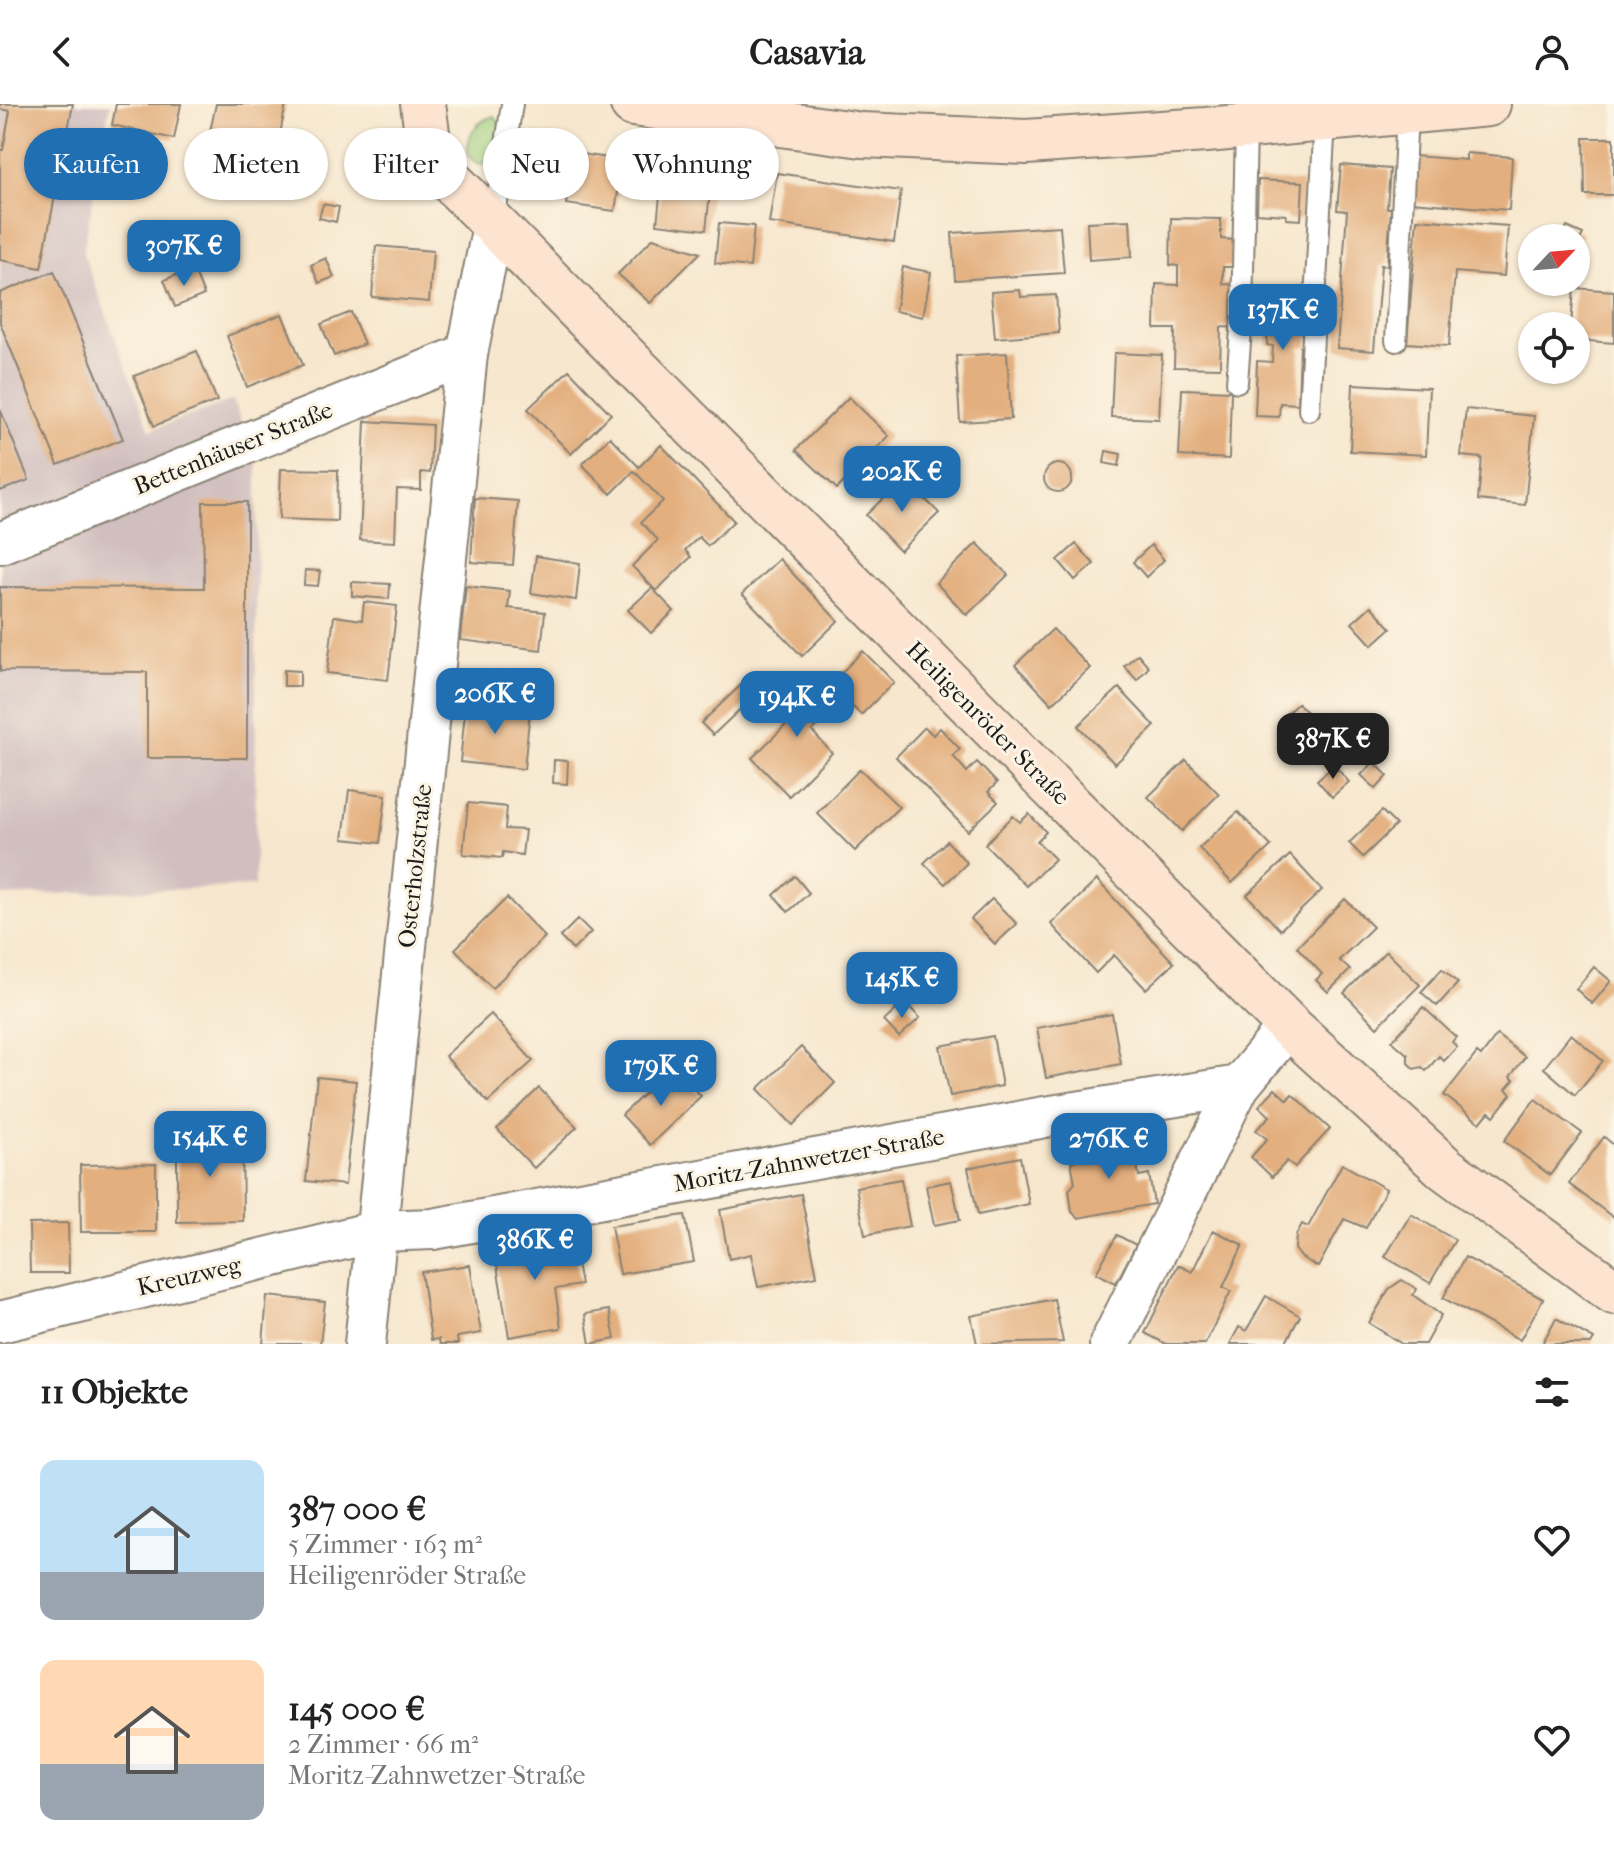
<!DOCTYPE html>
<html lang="de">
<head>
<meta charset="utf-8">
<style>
  :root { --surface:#fff; --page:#f2f2f2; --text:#222; --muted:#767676; --accent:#1f6fb2 }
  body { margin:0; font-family:"IM FELL French Canon",serif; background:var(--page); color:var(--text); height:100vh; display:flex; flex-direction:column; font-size:30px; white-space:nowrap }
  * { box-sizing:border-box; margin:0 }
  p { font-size:26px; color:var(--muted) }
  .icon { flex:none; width:44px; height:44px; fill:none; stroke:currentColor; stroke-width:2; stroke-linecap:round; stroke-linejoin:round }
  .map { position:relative; height:1240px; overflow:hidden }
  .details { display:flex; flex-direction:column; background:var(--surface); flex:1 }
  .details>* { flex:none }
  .guide { position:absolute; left:24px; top:24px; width:800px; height:72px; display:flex; gap:16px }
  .needle { width:52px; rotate:64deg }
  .controls { position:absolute; left:1518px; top:120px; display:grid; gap:16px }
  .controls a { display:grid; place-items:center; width:72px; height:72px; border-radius:50%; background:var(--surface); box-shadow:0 2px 6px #0004; font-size:40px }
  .price { position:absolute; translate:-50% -68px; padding:0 18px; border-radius:16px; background:var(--accent); color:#fff; font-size:26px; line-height:52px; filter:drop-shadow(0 2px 4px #0008) }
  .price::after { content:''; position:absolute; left:50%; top:48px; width:24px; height:18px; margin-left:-12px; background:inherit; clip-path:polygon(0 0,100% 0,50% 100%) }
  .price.selected { background:#222; color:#fff }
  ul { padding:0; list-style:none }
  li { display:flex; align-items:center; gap:24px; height:200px; padding:0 40px }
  li span { display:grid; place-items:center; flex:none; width:224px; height:160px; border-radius:16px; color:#555 }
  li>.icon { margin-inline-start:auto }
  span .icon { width:96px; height:96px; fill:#fffc; stroke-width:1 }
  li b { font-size:34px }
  h2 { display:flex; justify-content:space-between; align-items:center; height:96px; padding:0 40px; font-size:34px }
  .tag { padding:0 28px; border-radius:36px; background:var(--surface); box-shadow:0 2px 6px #0004; font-size:28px; line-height:72px }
  .tag.selected { background:var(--accent); color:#fff }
  header { display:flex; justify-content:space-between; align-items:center; height:104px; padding:0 40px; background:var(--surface); font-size:36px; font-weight:700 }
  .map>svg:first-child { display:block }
  .industrial { fill:#d1bfbf }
  .green { fill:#9fce7d; stroke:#5e754c; stroke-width:2 }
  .building { fill:#e3af7e }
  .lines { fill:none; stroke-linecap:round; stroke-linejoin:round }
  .lane-casing { stroke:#8a8275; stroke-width:24 }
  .street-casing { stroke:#8a8275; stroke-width:44 }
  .secondary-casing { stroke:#8a8275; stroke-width:48 }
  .lane { stroke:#fff; stroke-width:20 }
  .street { stroke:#fff; stroke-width:40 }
  .secondary { stroke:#fde4d1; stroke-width:44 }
  .labels { text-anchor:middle; stroke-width:6; stroke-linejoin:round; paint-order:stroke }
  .street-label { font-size:24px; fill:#1c1c1c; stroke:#fcf5e5 }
</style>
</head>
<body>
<header><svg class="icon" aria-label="back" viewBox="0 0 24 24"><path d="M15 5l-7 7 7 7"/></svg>Casavia<svg class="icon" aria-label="person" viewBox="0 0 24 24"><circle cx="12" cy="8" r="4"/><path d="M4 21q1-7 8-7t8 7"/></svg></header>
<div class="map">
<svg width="1614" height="1240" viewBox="0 0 1614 1240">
  <rect width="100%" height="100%" fill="#fcf5e5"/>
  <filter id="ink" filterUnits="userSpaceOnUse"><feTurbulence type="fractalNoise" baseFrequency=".0125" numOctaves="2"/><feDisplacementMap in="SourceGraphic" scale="16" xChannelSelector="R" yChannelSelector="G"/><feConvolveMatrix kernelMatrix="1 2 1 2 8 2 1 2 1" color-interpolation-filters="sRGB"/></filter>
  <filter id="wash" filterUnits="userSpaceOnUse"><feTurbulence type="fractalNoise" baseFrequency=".006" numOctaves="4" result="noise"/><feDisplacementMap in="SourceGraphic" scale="32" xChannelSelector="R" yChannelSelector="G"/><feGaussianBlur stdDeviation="1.8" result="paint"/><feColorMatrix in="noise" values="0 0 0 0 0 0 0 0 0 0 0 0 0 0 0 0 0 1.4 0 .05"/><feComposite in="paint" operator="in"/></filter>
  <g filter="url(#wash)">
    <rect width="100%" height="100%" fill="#f7e7ce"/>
    <path class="industrial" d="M0 0H110L83 149 150 326 233 296 257 360 255 782 0 792Z"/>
    <path class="green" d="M494 12C510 26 496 49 482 61L475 58 469 52C465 32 475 18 494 12Z"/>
    <g id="blocks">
      <g class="building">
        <path d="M0 0H73L41 164 0 156V46H3L10 7 0 5Z"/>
        <path d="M116 0H181L174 35 112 21Z"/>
        <path d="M216 0H286L272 70 204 55Z"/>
        <path d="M1584 34H1614V91H1585Z"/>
        <path d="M574 49 623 56 615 107 566 100Z"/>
        <path d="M1466 49 1512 53 1509 106 1411 98 1415 52 1466 56Z"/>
        <path d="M1341 61 1390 65 1387 104H1391L1387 162 1381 161 1374 247 1337 244 1347 107 1337 106Z"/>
        <path d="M663 65 712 71 706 126 657 120Z"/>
        <path d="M777 69 901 87 894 138 769 119Z"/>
        <path d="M1258 76 1303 78 1301 116 1286 115V111L1257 109Z"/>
        <path d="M323 100 339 103 336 118 319 114Z"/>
        <path d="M1171 114 1221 115V135L1236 136V163H1223V180L1238 181V224L1221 223 1220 264 1174 263 1175 225H1155L1156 180 1178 181V162L1170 161Z"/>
        <path d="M1417 115 1508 122 1504 172 1455 168 1449 242 1407 239Z"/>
        <path d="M1130 116 1132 153 1089 156 1087 118Z"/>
        <path d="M719 119 754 122 750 163 715 159Z"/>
        <path d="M1060 122 1064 169 955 176 952 129Z"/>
        <path d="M1567 123 1583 130 1576 144V134H1562Z"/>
        <path d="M653 134 700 149 650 199 618 170Z"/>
        <path d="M376 142 433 147 429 198 372 193Z"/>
        <path d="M326 154 334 173 319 179 311 161Z"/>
        <path d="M903 163 931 168 923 213 895 207Z"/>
        <path d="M193 164 204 191 175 203 164 176Z"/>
        <path d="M54 167 123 335 58 361 0 219V189Z"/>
        <path d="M1574 184 1614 187V239L1576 236V222H1571Z"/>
        <path d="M1020 186 1021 193 1056 191 1059 229 995 234 991 188Z"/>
        <path d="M1270 187 1311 190 1308 243H1300L1298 300 1280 299 1279 313 1255 312 1257 257 1272 258 1273 242 1267 241Z"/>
        <path d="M351 208 364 240 334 252 321 220Z"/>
        <path d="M282 210 303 261 247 283 227 232Z"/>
        <path d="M197 247 217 297 154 322 134 272Z"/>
        <path d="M1007 249 1011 315 960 318 956 252Z"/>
        <path d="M1114 249 1162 251 1159 315 1111 313Z"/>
        <path d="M569 266 611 310 571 350 528 305Z"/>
        <path d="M1353 280 1429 284 1426 351 1350 347Z"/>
        <path d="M1182 285 1231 287 1229 355 1179 352Z"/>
        <path d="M849 293 889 332 837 385 796 346Z"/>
        <path d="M0 305 29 376 0 387Z"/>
        <path d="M1466 305 1534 312 1525 401 1478 396 1482 354 1461 352Z"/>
        <path d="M365 317 432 321 430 369 421 368V386L397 385 395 438 360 436Z"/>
        <path d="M610 333 639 363 661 341 734 417 708 442 699 433 685 446 691 453 656 487 632 462 658 436 641 418 663 397 634 367 611 390 582 360Z"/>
        <path d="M1106 347 1121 350 1119 362 1104 359Z"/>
        <circle cx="1058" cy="374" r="14"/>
        <path d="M281 365 338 366 337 417 279 415Z"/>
        <path d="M904 374 939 409 900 447 866 411Z"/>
        <path d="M475 394 518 397 513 461 471 458Z"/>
        <path d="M203 398H247V654H147V568L0 567V483L204 484Z"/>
        <path d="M977 439 1008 471 967 511 936 479Z"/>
        <path d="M1076 440 1094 460 1075 476 1058 456Z"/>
        <path d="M1151 441 1164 456 1146 473 1133 458Z"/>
        <path d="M536 452 580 459 576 496 531 489Z"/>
        <path d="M779 455 838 517 802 552 742 490Z"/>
        <path d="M305 466 320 467 318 482 304 481Z"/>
        <path d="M352 478 390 480 389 495 352 492Z"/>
        <path d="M466 482 510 487 508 504 545 508 541 546 460 536Z"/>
        <path d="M652 484 674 507 651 529 628 506Z"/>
        <path d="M364 498 397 502 388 576 327 569 334 512 362 516Z"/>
        <path d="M1371 502 1391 524 1372 541 1352 519Z"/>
        <path d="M1053 525 1090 564 1052 600 1015 561Z"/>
        <path d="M863 547 894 578 861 611 830 580Z"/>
        <path d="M1138 550 1149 563 1137 576 1124 562Z"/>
        <path d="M284 566 300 567V582H284Z"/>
        <path d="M803 572 835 604 812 627 832 649 789 692 752 654 796 611 779 595Z"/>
        <path d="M741 581 753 593 713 631 701 619Z"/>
        <path d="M1119 584 1155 622 1115 660 1078 622Z"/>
        <path d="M466 599 530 606 524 665 460 658Z"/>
        <path d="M1298 599 1310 612 1293 628 1281 615Z"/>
        <path d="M1320 618 1332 632 1311 651 1299 637Z"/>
        <path d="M925 623 933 631 940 624 960 645 953 652 967 668 977 658 997 679 988 688 998 698 968 727 896 653Z"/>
        <path d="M554 656 568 657 567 680 553 679Z"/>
        <path d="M1186 656 1219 690 1182 727 1148 693Z"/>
        <path d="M1374 658 1388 672 1376 685 1361 671Z"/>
        <path d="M1334 661 1349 678 1332 693 1317 676Z"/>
        <path d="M860 665 899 703 855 747 817 709Z"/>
        <path d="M349 686 386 691 380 739 343 735Z"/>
        <path d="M468 699 507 703 505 725 525 726 522 751 503 748 502 754 463 750Z"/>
        <path d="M1382 707 1396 721 1363 753 1349 739Z"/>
        <path d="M1238 708 1271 742 1232 779 1199 744Z"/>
        <path d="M1029 710 1046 728 1037 737 1055 755 1026 782 985 740 1013 712 1020 718Z"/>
        <path d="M947 737 967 759 945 780 924 759Z"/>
        <path d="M1290 751 1322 786 1280 826 1247 791Z"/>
        <path d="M795 772 809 789 788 808 774 791Z"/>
        <path d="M1097 776 1174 859 1146 885 1114 851 1096 869 1051 820Z"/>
        <path d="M507 794 545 833 492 884 455 845Z"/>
        <path d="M992 795 1017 820 995 840 971 815Z"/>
        <path d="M1345 795 1373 823 1339 856 1350 866 1328 888 1316 876 1322 870 1297 843Z"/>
        <path d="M578 815 591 828 573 846 560 833Z"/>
        <path d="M1386 847 1420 881 1377 923 1344 889Z"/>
        <path d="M1594 863 1611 877 1592 900 1576 885Z"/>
        <path d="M1442 865 1458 879 1437 902 1421 888Z"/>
        <path d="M905 898 920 914 899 933 884 917Z"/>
        <path d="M1423 903 1456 933 1452 938 1457 943 1444 957 1439 952 1426 967 1422 963 1414 965 1408 959V951L1392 937Z"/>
        <path d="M491 910 533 957 488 998 445 952Z"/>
        <path d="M1112 910 1121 960 1046 974 1037 924Z"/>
        <path d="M1571 930 1603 957 1575 991 1544 964Z"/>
        <path d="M1497 931 1525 953 1510 973 1514 976 1506 985 1511 990 1494 1012 1489 1008 1480 1019 1444 991 1477 949 1481 952Z"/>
        <path d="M993 932 1002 982 950 992 940 942Z"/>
        <path d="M801 943 835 979 793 1021 758 985Z"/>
        <path d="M682 972 701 992 650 1041 622 1011 662 973 671 982Z"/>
        <path d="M317 973 356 977 345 1081 306 1077Z"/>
        <path d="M539 984 577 1023 534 1064 497 1025Z"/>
        <path d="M1275 985 1287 996 1292 990 1330 1025 1295 1063 1287 1057 1272 1073 1251 1053 1267 1035 1256 1026 1270 1012 1259 1002Z"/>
        <path d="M1535 995 1582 1029 1550 1071 1504 1037Z"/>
        <path d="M242 1031 243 1117 177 1118V1032Z"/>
        <path d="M1604 1033 1614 1041V1114L1569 1080Z"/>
        <path d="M1133 1036 1139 1072 1149 1070 1154 1100 1078 1114 1072 1108 1069 1086 1075 1079 1071 1058 1087 1052 1085 1044Z"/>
        <path d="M1020 1053 1029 1100 978 1111 968 1064Z"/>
        <path d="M156 1060V1128H81L80 1061Z"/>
        <path d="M1342 1060 1386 1085 1366 1124 1344 1115 1318 1163 1301 1153 1295 1145 1296 1131 1302 1120 1308 1123Z"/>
        <path d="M901 1075 910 1122 865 1131 856 1083Z"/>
        <path d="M951 1077 960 1116 934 1121 926 1082Z"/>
        <path d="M801 1090 817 1172 758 1183 751 1150 729 1155 720 1106Z"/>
        <path d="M1411 1110 1455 1136 1430 1179 1385 1153Z"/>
        <path d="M685 1111 694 1158 620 1170 611 1122Z"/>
        <path d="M68 1119 69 1169H30L29 1120Z"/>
        <path d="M1213 1126 1243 1141 1223 1183 1231 1187 1205 1240H1166L1145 1229 1178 1161 1192 1168Z"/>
        <path d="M572 1131 581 1181 555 1185 561 1224 509 1233 494 1144Z"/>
        <path d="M1117 1131 1136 1141 1116 1179 1096 1169Z"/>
        <path d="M1465 1153 1543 1195 1520 1236 1443 1194Z"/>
        <path d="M470 1161 481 1229 457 1233 458 1240H440L439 1235 431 1236 421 1168Z"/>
        <path d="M1402 1176 1417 1185 1413 1191 1441 1211 1425 1240H1402L1369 1219 1389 1185Z"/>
        <path d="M267 1192 325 1198 320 1240H263Z"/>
        <path d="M1266 1192 1300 1212 1285 1240H1230L1239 1223 1246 1227Z"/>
        <path d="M1054 1195 1063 1238 977 1240 971 1212Z"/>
        <path d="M609 1206 615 1235 590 1240 585 1210Z"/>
        <path d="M1556 1214 1594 1235 1591 1240H1542Z"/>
      </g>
    </g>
  </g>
  <g filter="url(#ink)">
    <use href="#blocks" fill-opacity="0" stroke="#8a8275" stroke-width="2"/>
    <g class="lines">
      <g class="lane-casing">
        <g id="lane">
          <path d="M494 118 512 0"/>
          <path d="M1396 237 1407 8"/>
          <path d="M1237 278 1242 213 1246 23"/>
          <path d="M1309 306 1325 15"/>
        </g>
      </g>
      <g class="street-casing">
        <g id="street">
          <path d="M0 439 467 250"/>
          <path d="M0 1218 378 1127 433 1125 1045 1013 1239 982"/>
          <path d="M365 1240 467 250 493 122"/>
          <path d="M1110 1240 1239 982 1289 922"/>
        </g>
      </g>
      <g class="secondary-casing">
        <g id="secondary">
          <path d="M423 0 431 57 1289 922 1446 1065 1614 1188"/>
          <path d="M633 0 862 31 1026 38 1206 26 1488 0"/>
        </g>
      </g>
      <use href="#lane" class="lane"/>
      <use href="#street" class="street"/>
      <use href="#secondary" class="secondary"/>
    </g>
  </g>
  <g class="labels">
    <g class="street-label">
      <text transform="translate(233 344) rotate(-22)" y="8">Bettenhäuser Straße</text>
      <text transform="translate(988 619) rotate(45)" y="8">Heiligenröder Straße</text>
      <text transform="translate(415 762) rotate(-84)" y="8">Osterholzstraße</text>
      <text transform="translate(809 1056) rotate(-10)" y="8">Moritz-Zahnwetzer-Straße</text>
      <text transform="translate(189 1172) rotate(-13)" y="8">Kreuzweg</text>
    </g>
  </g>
</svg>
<div class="controls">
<a><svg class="needle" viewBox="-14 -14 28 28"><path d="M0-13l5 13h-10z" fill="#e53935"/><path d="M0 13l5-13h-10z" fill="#767676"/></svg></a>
<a><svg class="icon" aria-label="locate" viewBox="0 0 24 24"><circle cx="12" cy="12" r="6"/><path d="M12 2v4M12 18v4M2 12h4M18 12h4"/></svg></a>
</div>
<b class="price" style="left:184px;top:184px">307K €</b>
<b class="price" style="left:1283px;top:248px">137K €</b>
<b class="price" style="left:902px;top:410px">202K €</b>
<b class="price" style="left:495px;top:632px">206K €</b>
<b class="price" style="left:797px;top:635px">194K €</b>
<b class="price selected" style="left:1333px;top:677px">387K €</b>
<b class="price" style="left:902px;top:916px">145K €</b>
<b class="price" style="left:661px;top:1004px">179K €</b>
<b class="price" style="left:210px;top:1075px">154K €</b>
<b class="price" style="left:1109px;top:1077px">276K €</b>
<b class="price" style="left:535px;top:1178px">386K €</b>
<div class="guide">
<a class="tag selected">Kaufen</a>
<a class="tag">Mieten</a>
<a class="tag">Filter</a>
<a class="tag">Neu</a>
<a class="tag">Wohnung</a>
</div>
</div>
<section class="details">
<h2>11 Objekte<svg class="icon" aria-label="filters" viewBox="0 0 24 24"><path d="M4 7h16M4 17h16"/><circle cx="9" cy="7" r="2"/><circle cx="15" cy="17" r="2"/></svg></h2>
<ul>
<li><span style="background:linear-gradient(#bfe0f5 70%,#9aa5b1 0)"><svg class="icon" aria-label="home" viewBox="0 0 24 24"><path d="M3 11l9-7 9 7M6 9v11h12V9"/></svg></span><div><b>387 000 €</b><p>5 Zimmer · 163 m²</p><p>Heiligenröder Straße</p></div><svg class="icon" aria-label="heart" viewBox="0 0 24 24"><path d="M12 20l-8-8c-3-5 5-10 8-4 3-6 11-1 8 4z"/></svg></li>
<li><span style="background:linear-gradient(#ffd9b3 65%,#9aa5b1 0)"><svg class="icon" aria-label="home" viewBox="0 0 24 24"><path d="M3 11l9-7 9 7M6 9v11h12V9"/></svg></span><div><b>145 000 €</b><p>2 Zimmer · 66 m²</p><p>Moritz-Zahnwetzer-Straße</p></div><svg class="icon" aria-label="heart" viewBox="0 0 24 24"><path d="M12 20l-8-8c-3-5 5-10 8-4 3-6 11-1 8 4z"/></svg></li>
</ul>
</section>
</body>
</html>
